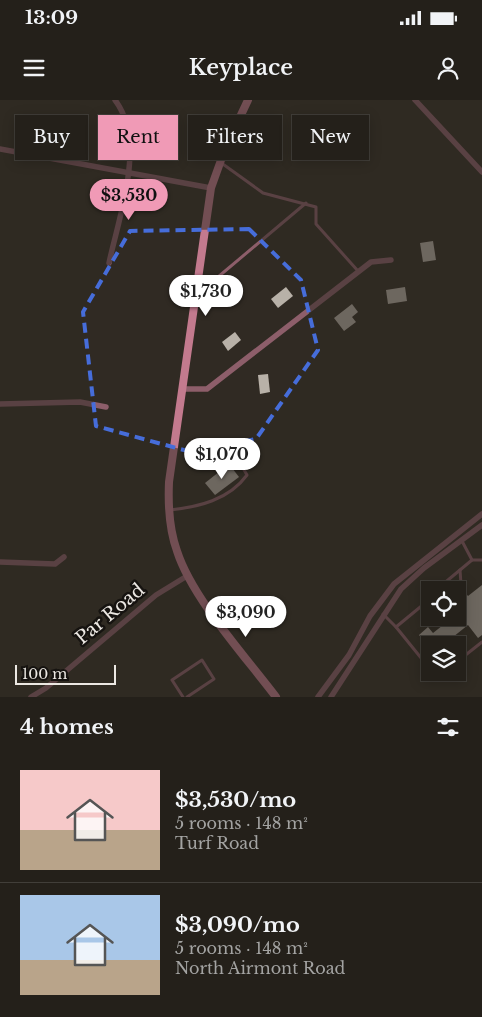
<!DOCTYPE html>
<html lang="en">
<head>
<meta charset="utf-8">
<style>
  :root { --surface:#24201a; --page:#2c2823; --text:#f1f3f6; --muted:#a3a3a2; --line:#413e39; --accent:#f09ab6 }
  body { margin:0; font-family:"Libre Baskerville",serif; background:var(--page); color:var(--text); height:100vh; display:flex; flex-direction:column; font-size:19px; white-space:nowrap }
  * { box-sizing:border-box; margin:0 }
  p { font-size:16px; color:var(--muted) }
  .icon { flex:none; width:28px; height:28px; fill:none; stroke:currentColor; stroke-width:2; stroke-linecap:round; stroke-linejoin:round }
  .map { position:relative; height:597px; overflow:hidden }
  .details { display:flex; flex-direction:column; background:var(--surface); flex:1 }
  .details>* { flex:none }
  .top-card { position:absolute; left:15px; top:15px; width:452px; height:45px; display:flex; gap:10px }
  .fabs { position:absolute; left:421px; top:481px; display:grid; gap:10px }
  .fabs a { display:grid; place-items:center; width:45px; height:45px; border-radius:0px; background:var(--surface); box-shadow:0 2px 12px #0003,0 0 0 1px var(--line); font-size:25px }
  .scale { position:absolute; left:15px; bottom:12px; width:101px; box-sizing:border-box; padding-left:5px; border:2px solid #ece8e3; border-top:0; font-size:14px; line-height:18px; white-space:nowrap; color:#ece8e3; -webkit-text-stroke:4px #161310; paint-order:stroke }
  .price { position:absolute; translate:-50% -42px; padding:0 11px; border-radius:18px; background:#fff; color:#222; font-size:16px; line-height:32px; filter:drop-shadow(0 1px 2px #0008) }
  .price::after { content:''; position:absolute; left:50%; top:30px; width:15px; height:11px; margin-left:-8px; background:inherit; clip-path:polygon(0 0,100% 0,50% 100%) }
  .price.current { background:var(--accent); color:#111 }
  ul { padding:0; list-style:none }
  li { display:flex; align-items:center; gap:15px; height:125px; padding:0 20px }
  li+li { border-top:1px solid var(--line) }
  li span { display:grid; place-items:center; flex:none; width:140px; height:100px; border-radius:0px; color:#555 }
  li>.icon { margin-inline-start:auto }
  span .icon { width:60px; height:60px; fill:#fffc; stroke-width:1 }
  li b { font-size:21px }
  h2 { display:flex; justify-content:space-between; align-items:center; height:60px; padding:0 20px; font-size:21px }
  .pill { padding:0 18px; border-radius:0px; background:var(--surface); box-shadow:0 2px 12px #0003,0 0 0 1px var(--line); font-size:18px; line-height:45px }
  .pill.current { background:var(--accent); color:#111 }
  .status { display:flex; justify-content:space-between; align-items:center; height:35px; padding:0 25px; background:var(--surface); direction:ltr }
  .status svg { height:14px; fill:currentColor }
  header { display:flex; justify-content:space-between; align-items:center; height:65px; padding:0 20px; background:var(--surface); font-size:22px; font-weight:600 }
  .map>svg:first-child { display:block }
  .building { fill:#b8b1a8 }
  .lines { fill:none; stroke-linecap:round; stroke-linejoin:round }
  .lane { stroke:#8d5e6a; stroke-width:3 }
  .street { stroke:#8d5e6a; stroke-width:5.5 }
  .secondary { stroke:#c37a8e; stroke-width:8 }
  .marked { fill:none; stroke:#466dda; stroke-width:4; stroke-dasharray:10 6; stroke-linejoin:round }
  .labels { text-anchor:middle; stroke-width:5; stroke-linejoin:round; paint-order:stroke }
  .street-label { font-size:18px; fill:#ece8e3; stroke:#161310 }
</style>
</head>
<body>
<div class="status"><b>13:09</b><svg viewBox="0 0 49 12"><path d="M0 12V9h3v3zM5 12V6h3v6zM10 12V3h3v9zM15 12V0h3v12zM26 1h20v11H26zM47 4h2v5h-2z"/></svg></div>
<header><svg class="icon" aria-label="menu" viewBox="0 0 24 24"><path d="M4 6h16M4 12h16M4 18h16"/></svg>Keyplace<svg class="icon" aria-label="person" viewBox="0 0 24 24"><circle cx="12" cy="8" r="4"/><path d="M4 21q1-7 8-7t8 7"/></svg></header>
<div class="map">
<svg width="482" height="597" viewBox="0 0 482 597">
  <rect width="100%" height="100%" fill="#302a23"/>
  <g class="building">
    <path d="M433 141 436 160 423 162 420 143Z"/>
    <path d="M286 187 293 196 278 208 271 199Z"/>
    <path d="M405 187 407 201 388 204 386 190Z"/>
    <path d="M352 204 358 212 352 217 356 222 344 231 334 218Z"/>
    <path d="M235 232 241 240 228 251 222 242Z"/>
    <path d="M268 274 270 292 260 294 258 275Z"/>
    <path d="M229 364 239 377 215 395 205 383Z"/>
    <path d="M482 485V535L478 538 468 525 443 545H427L419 535 428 527 433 533 452 518H458V495L463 490 468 496Z"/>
  </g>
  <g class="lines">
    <g class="lane">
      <path d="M220 62 263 93 316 107V124L358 171"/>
      <path d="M199 186 212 182 306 103"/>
      <path d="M170 410C198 407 229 400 247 375L239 361"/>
      <path d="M472 460H482"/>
      <path d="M436 490 472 460 462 441"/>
      <path d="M453 490 461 484 460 470"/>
      <path d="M383 514 396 527 430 499"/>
      <path d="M396 527 430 569"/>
      <path d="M458 561 482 542"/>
      <path d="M183 597 172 580 202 560 214 579 187 597"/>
    </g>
    <g class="street">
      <path d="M415 0 482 72"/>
      <path d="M0 49 211 88"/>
      <path d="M109 163C119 116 147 42 115 0"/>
      <path d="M183 289H207L371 162 391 160"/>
      <path d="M0 304 80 302 106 307"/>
      <path d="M0 462 55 464 64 457"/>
      <path d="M31 597 46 588 156 495 187 476"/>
      <path d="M318 597 349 555 370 516 394 484 482 414"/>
      <path d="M331 597 401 489 424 468 482 425"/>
    </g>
    <path class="secondary" d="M248 0 225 49 211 88 169 382C168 405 169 429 177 451 192 498 245 556 276 597"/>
  </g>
  <path d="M0 0H482V597H0ZM249 129 301 180 318 250 256 339 191 352 96 326 83 212 130 131Z" fill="#302a23" fill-opacity=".55" fill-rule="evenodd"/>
  <path class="marked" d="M249 129 301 180 318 250 256 339 191 352 96 326 83 212 130 131Z"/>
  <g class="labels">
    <g class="street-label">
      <text transform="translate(110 514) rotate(-40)" y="6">Par Road</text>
    </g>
  </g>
</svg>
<div class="fabs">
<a><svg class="icon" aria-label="locate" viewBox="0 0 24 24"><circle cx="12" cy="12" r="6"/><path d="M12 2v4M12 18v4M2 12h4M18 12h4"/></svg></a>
<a><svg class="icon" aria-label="layers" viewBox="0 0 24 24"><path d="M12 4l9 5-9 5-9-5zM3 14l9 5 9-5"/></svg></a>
</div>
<div class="scale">100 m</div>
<b class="price current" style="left:129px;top:121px">$3,530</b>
<b class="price" style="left:206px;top:217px">$1,730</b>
<b class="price" style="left:222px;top:380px">$1,070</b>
<b class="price" style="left:246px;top:538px">$3,090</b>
<div class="top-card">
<a class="pill">Buy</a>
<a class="pill current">Rent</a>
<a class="pill">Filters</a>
<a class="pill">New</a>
</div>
</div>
<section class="details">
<h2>4 homes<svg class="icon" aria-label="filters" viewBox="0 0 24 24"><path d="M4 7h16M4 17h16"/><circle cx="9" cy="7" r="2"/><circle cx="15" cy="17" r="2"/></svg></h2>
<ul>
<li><span style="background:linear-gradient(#f6c9c9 60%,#b9a48a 0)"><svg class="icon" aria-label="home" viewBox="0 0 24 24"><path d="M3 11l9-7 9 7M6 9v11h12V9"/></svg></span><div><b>$3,530/mo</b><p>5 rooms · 148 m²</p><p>Turf Road</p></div></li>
<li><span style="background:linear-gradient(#a9c7e8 65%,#b9a48a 0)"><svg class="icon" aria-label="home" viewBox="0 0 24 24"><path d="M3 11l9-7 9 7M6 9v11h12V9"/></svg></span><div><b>$3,090/mo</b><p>5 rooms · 148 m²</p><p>North Airmont Road</p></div></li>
</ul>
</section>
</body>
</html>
